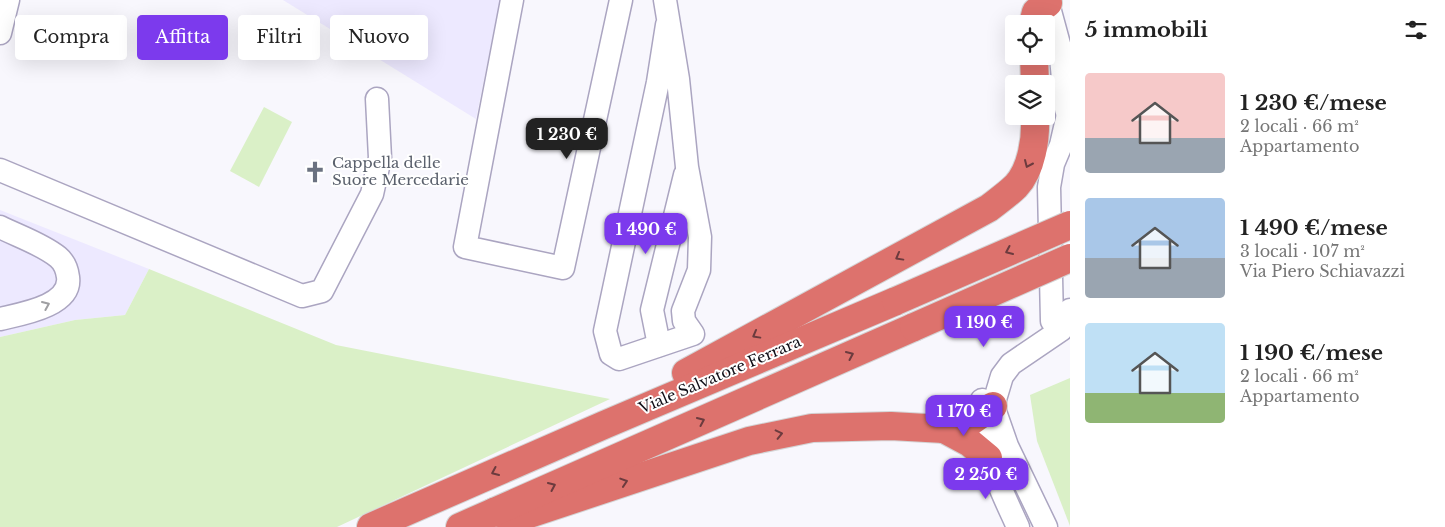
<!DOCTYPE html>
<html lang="it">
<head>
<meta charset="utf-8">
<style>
  :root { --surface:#fff; --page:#f2f2f2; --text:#222; --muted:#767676; --accent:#7c3aed }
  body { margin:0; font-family:"Libre Baskerville",serif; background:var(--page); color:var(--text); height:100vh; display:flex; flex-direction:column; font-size:19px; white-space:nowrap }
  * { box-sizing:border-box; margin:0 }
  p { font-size:16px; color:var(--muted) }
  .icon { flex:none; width:28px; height:28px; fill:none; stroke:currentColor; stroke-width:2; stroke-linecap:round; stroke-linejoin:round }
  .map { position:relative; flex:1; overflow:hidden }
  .side { display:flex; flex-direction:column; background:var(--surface); width:375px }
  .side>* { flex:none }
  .top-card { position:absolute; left:15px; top:15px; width:475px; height:45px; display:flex; gap:10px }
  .fabs { position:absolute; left:1005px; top:15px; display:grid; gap:10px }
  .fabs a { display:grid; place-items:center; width:50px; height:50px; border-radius:5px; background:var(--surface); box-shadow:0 5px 20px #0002; font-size:25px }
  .price { position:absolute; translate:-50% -42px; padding:0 11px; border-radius:10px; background:var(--accent); color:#fff; font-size:16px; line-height:32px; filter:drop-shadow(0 1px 2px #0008) }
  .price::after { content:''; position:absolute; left:50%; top:30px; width:15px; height:11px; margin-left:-8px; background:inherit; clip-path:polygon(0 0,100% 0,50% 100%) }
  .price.on { background:#222; color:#fff }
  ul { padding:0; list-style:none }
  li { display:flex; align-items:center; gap:15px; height:125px; padding:0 15px }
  li span { display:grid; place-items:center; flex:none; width:140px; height:100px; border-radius:5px; color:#555 }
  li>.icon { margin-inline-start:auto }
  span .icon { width:60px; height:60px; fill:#fffc; stroke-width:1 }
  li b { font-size:21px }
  h2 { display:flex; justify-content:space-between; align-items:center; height:60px; padding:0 15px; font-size:21px }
  .tag { padding:0 18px; border-radius:5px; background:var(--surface); box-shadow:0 5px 20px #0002; font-size:18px; line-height:45px }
  .tag.on { background:var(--accent); color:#fff }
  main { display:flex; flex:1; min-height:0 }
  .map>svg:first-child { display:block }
  .built { fill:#ede9ff }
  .green { fill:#daf0c7 }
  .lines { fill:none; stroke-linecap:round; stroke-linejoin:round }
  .minor-casing { stroke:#aba5c1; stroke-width:25 }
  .highway-casing { stroke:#d4d4d5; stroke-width:30 }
  .minor { stroke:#fff; stroke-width:22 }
  .highway { stroke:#dd726d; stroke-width:28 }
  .highway-bridge-casing { stroke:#d4d4d5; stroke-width:30; stroke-linecap:butt }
  .highway-bridge { stroke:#dd726d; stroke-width:28 }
  .oneway { stroke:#6c3b3e }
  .oneway2 { stroke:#9f9fa2 }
  .labels { text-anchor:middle; stroke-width:4; stroke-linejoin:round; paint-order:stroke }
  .worship-label { font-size:15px; fill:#5b616d; stroke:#fff; text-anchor:start }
  .street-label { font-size:15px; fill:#100e17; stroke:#fff }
</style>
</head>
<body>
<main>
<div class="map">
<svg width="1070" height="527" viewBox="0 0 1070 527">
  <rect width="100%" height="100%" fill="#f8f7fd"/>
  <g class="built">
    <path d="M283 0H500L476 119 382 61Z"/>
    <path d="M0 210 149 269 125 315 75 320 0 337Z"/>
  </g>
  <g class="green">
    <path d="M264 107 292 122 259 187 230 171Z"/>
    <path d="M149 269 336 345 610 399 337 527H0V337L75 320 125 315Z"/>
    <path d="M1070 378V526L1037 441 1030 395Z"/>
  </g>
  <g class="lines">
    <g class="minor-casing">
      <g id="minor">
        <path d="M512 0 465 247 563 268 621 0"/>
        <path d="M665 0 678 79 687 167 700 237 699 270 683 311 684 321 693 334 619 359 611 354 605 331 658 82 667 25"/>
        <path d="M1047 0 1060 48"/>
        <path d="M0 33 8 0"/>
        <path d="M1070 60 1060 48 1066 109 1070 122"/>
        <path d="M0 170 302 296 322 291 372 194 380 158 377 99"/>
        <path d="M0 227C18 236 42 244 58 257 64 262 67 269 68 277 72 306 21 314 0 319"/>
        <path d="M1052 321 1049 187 1053 164 1061 145 1067 119"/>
        <path d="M659 345 652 310 685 175"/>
        <path d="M982 400C979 448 999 485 1018 527"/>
        <path d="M1046 527 1007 446 993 406 1002 376 1011 364 1061 330 1070 310"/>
      </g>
    </g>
    <g class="highway-casing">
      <g id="highway">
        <path d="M1033 24 1036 12 1048 3"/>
        <path d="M1034 56 1035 84"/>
        <path d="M686 373 989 208C998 201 1008 194 1016 186 1032 169 1036 138 1035 116"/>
        <path d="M944 429 970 443 988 458"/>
        <path d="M494 512 520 517 749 441 812 428 891 426 944 429 967 424 993 406"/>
        <path d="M371 527 604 425 896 301"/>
        <path d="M460 527 914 327"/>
      </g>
    </g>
    <use href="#minor" class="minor"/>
    <use href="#highway" class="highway"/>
    <g class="highway-bridge-casing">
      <g id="highway-bridge">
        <path d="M896 301 1070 225"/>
        <path d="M914 327 1070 258"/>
      </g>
    </g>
    <use href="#highway-bridge" class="highway-bridge"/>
  </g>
  <defs><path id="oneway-chevron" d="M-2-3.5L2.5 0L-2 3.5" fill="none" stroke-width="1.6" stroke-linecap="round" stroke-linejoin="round" transform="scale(1.25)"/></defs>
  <g class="oneway">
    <use href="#oneway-chevron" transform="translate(1028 164) rotate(114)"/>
    <use href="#oneway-chevron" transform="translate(1009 251) rotate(156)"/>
    <use href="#oneway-chevron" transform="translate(899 257) rotate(151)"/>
    <use href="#oneway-chevron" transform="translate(756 335) rotate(151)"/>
    <use href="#oneway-chevron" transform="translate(850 355) rotate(-24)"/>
    <use href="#oneway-chevron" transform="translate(701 421) rotate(-24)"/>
    <use href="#oneway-chevron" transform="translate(779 434) rotate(-13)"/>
    <use href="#oneway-chevron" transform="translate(495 472) rotate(156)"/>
    <use href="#oneway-chevron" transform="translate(624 482) rotate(-18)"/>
    <use href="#oneway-chevron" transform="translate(552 486) rotate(-24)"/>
  </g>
  <use class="oneway2" href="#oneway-chevron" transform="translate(46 305) rotate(-23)"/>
  <defs>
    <g id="church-bare" transform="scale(1.725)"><path d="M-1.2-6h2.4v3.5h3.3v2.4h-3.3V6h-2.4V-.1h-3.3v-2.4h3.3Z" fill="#6b7280" stroke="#fff" stroke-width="2.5" paint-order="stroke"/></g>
  </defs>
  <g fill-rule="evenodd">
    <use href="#church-bare" x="315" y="172"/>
  </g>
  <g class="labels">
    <g class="worship-label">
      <text x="332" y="168">Cappella delle<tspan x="332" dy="17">Suore Mercedarie</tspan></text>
    </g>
    <g class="street-label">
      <text transform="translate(720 375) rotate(-23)" y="5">Viale Salvatore Ferrara</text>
    </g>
  </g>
</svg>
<div class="fabs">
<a><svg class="icon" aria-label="locate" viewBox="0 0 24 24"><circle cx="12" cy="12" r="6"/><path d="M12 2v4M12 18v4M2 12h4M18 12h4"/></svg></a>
<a><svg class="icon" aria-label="layers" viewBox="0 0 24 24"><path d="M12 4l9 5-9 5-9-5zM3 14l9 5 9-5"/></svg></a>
</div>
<b class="price on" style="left:567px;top:160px">1 230 €</b>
<b class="price" style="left:646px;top:255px">1 490 €</b>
<b class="price" style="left:984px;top:348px">1 190 €</b>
<b class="price" style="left:964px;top:437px">1 170 €</b>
<b class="price" style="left:986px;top:500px">2 250 €</b>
<div class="top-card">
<a class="tag">Compra</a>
<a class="tag on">Affitta</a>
<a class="tag">Filtri</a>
<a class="tag">Nuovo</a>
</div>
</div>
<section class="side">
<h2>5 immobili<svg class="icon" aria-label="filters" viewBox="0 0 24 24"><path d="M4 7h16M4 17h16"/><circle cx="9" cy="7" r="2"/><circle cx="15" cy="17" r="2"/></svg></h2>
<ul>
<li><span style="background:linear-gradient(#f6c9c9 65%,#9aa5b1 0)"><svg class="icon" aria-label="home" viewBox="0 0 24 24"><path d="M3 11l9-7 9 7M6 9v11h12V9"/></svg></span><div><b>1 230 €/mese</b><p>2 locali · 66 m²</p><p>Appartamento</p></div></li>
<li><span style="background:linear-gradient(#a9c7e8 60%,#9aa5b1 0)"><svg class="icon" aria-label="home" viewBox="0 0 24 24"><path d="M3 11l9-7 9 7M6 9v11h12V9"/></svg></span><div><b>1 490 €/mese</b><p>3 locali · 107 m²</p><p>Via Piero Schiavazzi</p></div></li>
<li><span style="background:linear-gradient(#bfe0f5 70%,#8fb573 0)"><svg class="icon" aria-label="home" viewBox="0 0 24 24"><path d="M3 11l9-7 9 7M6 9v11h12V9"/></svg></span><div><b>1 190 €/mese</b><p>2 locali · 66 m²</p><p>Appartamento</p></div></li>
</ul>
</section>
</main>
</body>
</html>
